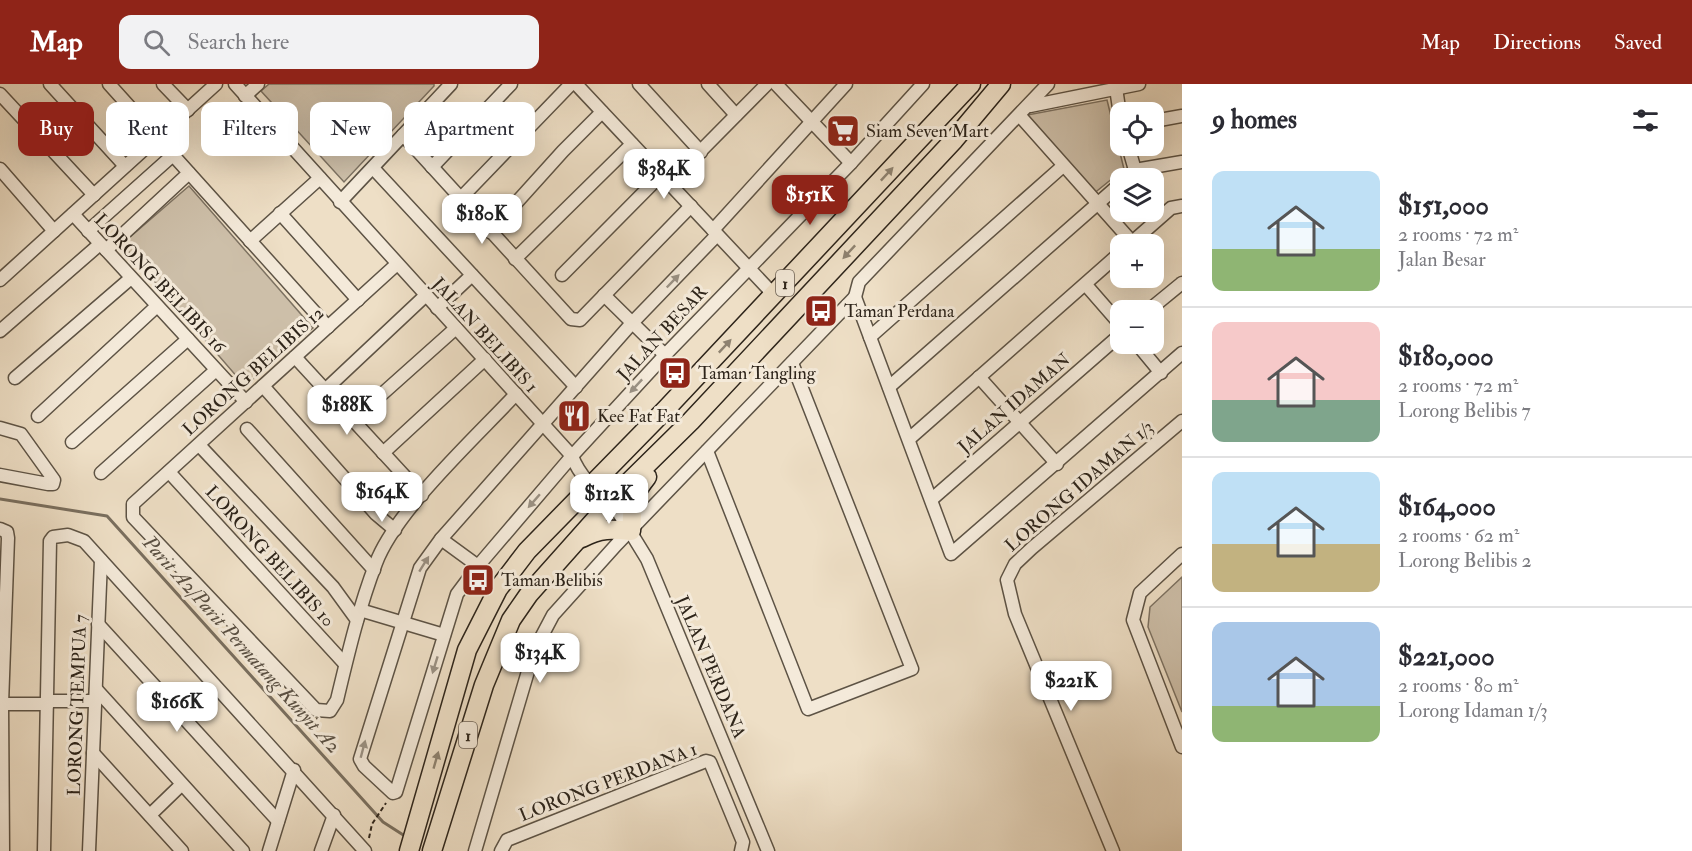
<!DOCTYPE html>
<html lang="en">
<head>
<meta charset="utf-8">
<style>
  :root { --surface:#fff; --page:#f2f2f3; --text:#2b2b33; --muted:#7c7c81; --line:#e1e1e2; --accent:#8f2418 }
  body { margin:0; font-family:"IM FELL Double Pica",serif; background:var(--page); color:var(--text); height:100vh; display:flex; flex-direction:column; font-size:22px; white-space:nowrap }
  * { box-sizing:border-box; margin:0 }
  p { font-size:20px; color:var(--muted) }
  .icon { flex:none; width:33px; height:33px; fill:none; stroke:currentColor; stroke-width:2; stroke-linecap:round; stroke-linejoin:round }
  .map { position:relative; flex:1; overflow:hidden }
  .drawer { display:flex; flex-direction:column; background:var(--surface); width:510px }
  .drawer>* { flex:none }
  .guide { position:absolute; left:18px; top:18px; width:570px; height:54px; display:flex; gap:12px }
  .controls { position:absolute; left:1110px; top:18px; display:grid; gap:12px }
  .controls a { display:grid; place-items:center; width:54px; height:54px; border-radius:12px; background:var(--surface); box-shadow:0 6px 24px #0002; font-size:30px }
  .price { position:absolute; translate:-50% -51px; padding:0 14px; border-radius:12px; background:#fff; color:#222; font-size:20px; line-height:39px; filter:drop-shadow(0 2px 3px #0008) }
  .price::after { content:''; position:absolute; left:50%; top:36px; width:18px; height:14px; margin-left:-9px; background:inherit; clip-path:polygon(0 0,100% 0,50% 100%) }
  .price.active { background:var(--accent); color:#fff }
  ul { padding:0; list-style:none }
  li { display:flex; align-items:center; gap:18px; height:150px; padding:0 30px }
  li+li { border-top:2px solid var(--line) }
  li span { display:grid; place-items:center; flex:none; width:168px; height:120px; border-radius:12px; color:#555 }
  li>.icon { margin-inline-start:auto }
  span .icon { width:72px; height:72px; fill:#fffc; stroke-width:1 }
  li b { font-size:26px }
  h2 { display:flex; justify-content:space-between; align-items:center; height:72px; padding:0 30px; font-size:26px }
  .chip { padding:0 21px; border-radius:12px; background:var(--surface); box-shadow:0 6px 24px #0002; font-size:21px; line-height:54px }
  .chip.active { background:var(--accent); color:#fff }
  header { display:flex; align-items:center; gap:36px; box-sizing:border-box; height:84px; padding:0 30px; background:var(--accent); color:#fff }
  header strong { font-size:28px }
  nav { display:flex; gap:33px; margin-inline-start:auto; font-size:21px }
  .search { width:420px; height:54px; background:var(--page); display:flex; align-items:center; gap:15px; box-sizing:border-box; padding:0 21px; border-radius:12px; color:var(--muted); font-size:22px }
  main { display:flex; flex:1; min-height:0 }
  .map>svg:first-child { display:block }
  .green { fill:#cdbfa9; stroke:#7d7262; stroke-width:1.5 }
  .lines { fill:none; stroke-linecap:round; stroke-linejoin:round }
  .stream { stroke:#796e5e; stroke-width:3 }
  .minor-casing { stroke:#5d5345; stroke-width:15 }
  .highway-casing { stroke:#2d241a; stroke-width:21 }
  .path { stroke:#2d241a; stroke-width:2; stroke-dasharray:4.5 3; stroke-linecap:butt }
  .minor { stroke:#f4eada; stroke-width:12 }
  .highway { stroke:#eedfc6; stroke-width:18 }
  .oneway { fill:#8e8270 }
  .oneway2 { fill:#9a9184 }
  .labels { text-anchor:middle; stroke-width:6; stroke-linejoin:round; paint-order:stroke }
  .shield { fill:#f4eada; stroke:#695f54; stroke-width:1.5 }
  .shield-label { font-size:16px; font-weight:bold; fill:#2d241a }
  .poi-label { font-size:18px; fill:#2d241a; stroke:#f4eada; text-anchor:start }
  .street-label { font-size:18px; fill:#2d241a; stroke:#f4eada }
  .water-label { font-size:20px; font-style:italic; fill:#594f42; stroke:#f4eada }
</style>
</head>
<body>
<header>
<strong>Map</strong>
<div class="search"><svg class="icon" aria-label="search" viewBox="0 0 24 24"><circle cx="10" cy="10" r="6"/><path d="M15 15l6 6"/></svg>Search here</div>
<nav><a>Map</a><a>Directions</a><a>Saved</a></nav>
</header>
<main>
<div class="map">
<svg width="1182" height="767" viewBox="0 0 1182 767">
  <rect width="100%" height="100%" fill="#eedfc6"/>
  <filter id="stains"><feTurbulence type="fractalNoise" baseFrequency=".00333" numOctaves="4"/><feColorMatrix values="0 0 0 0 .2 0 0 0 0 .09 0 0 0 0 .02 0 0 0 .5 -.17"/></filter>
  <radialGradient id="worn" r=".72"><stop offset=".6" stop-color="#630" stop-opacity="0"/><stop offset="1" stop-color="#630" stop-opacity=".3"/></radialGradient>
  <g class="green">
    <path d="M269 0H434V2L344 98 261 7Z"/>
    <path d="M1107 16 1124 85 1087 115 1022 32Z"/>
    <path d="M189 102 313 244 245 302 122 160Z"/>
    <path d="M1182 493V628L1148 543 1150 523Z"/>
  </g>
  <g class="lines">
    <path class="stream" d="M0 415 107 432 383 738 408 754"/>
    <g class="minor-casing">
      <g id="minor">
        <path d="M50 0 125 82"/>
        <path d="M109 0 328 243"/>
        <path d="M163 0 188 26"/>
        <path d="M235 0 572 372C578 389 596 410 612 418"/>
        <path d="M576 0 774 211"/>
        <path d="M639 0 701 68"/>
        <path d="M708 0 736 31"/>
        <path d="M776 0 851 79"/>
        <path d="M1116 4 1120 31"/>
        <path d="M0 10 94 111"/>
        <path d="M245 12 258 0"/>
        <path d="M1030 22 1139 0"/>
        <path d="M1020 32 1132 158"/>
        <path d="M1154 37 1182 32"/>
        <path d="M403 51 571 235 580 236 691 122"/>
        <path d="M1128 62 1135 86"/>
        <path d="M432 83 511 0"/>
        <path d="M373 84 576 303"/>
        <path d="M0 85 54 147"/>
        <path d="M1126 94 1135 86 1182 78"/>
        <path d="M669 99 767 0"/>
        <path d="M461 114 571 0"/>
        <path d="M340 118 451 0"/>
        <path d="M280 129 358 216"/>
        <path d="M73 130 246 318"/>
        <path d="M713 146 846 0"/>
        <path d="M88 147 173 71"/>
        <path d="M490 148 563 67 602 28"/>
        <path d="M717 151 632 239 441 455 420 484 360 675 364 682 393 709 396 708 457 510 478 482 572 372 665 271 851 79 923 0"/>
        <path d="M250 157 320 94"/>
        <path d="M1130 160 1171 124 1182 122"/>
        <path d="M106 166 189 89"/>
        <path d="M515 175 632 60"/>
        <path d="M397 180 133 420V433L316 626 330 627 337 616C348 570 359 523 376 479 396 426 476 353 516 310"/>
        <path d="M562 191 661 91"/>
        <path d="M0 196 216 0"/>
        <path d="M1086 201 1120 240"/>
        <path d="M604 211 665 271"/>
        <path d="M855 213 951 470 1182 269"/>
        <path d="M855 213 859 198 1048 0"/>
        <path d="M437 224 472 191"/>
        <path d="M1149 226 1182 199"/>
        <path d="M0 247 100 160"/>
        <path d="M870 253 1063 82"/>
        <path d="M1137 260 1161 289"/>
        <path d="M295 273 422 411"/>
        <path d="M979 293 1057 380"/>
        <path d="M15 294 131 194"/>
        <path d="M263 302 376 430 395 446"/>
        <path d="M889 303 1120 100"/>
        <path d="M325 306 425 212"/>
        <path d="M38 332 157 222"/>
        <path d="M353 336 456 244"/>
        <path d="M0 344 21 350 54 396 53 400H48L0 391"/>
        <path d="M247 345 374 486"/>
        <path d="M909 355 1120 169"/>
        <path d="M72 358 188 255"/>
        <path d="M199 361 333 503 357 536"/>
        <path d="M707 367 808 625 912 585 792 279"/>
        <path d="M383 369 485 275"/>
        <path d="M169 388 345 580"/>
        <path d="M101 389 216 286"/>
        <path d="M611 411 612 418 647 475 768 767"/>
        <path d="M932 415 1120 251"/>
        <path d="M0 445 7 448 8 454 2 620 3 767"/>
        <path d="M441 455 478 482"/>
        <path d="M1182 470 1140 509 1133 536 1182 663"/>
        <path d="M360 526 444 551"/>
        <path d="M98 540 278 737"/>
        <path d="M96 605 243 767"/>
        <path d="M48 617H95"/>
        <path d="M2 620H48"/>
        <path d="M93 669 182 767"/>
        <path d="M150 731 181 701"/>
        <path d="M44 767 50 457 53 453 68 451 84 457 365 767"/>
        <path d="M89 767 101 476"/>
        <path d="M269 767 294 686"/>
        <path d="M321 767 334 731"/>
        <path d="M475 767 534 567 553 531 617 460 855 213"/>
        <path d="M501 767 507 756 706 677 710 678 743 758 741 767"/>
        <path d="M1113 767 1015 530 1007 496 1015 480 1032 464 1182 337"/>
      </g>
    </g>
    <g class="highway-casing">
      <g id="highway">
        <path d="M582 454C600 444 612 445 631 447 634 419 628 417 647 393"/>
        <path d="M409 767 467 566 498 505 527 467 666 325 971 0"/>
        <path d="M432 767 484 601 511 536 529 510 627 400 691 337 954 56 1001 0"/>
      </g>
    </g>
    <path class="path" d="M369 754 372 740 386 719"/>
    <use href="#minor" class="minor"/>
    <use href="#highway" class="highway"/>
  </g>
  <defs><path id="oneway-solid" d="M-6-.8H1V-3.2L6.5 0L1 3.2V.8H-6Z" transform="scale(1.5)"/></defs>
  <g class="oneway">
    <use href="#oneway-solid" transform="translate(887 90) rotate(-47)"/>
    <use href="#oneway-solid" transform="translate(849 168) rotate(133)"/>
    <use href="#oneway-solid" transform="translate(725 262) rotate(-47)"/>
    <use href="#oneway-solid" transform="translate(436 676) rotate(-74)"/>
  </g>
  <g class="oneway2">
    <use href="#oneway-solid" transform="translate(673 197) rotate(-46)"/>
    <use href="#oneway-solid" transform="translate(636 302) rotate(133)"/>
    <use href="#oneway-solid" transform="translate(534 417) rotate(131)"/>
    <use href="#oneway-solid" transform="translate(424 480) rotate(-58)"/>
    <use href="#oneway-solid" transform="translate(435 581) rotate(107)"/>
    <use href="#oneway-solid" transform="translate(363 665) rotate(-75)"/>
  </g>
  <defs>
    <g id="supermarket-square" transform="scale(1.725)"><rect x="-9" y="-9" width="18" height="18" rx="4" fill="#8f2418" stroke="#f4eada"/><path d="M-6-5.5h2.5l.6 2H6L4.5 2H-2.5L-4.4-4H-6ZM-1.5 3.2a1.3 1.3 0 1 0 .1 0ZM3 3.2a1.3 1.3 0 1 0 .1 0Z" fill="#fff"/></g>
    <g id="bus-square" transform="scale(1.725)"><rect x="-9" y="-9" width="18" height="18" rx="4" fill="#8f2418" stroke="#f4eada"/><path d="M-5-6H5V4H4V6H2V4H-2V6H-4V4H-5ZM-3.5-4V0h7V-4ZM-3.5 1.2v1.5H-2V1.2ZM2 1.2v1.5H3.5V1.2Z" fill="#fff"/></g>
    <g id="restaurant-square" transform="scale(1.725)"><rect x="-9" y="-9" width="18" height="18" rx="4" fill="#8f2418" stroke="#f4eada"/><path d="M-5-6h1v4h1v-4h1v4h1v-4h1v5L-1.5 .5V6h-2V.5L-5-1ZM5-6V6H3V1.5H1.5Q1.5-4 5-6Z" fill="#fff"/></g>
  </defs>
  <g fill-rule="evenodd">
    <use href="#supermarket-square" x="843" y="47"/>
    <use href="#bus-square" x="821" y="227"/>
    <use href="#bus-square" x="675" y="289"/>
    <use href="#restaurant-square" x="574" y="332"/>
    <use href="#bus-square" x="478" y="496"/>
  </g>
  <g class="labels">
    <g class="shield">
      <rect x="776" y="186" width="18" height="26" rx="4.5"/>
      <rect x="459" y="638" width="18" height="26" rx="4.5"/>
    </g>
    <g class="shield-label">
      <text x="785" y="205">1</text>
      <text x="468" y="657">1</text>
    </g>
    <g class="poi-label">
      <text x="866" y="53">Siam Seven Mart</text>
      <text x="844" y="233">Taman Perdana</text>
      <text x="698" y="295">Taman Tangling</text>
      <text x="597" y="338">Kee Fat Fat</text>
      <text x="501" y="502">Taman Belibis</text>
    </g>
    <g class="street-label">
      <text transform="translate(160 199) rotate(47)" y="6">LORONG BELIBIS 16</text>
      <text transform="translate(662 249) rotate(-47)" y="6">JALAN BESAR</text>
      <text transform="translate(485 251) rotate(48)" y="6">JALAN BELIBIS 1</text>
      <text transform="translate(253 287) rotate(-42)" y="6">LORONG BELIBIS 12</text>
      <text transform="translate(1014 319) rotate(-41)" y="6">JALAN IDAMAN</text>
      <text transform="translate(1079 402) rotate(-41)" y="6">LORONG IDAMAN 1/3</text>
      <text transform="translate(270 472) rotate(48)" y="6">LORONG BELIBIS 10</text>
      <text transform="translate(711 583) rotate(67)" y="6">JALAN PERDANA</text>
      <text transform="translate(77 621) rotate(-88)" y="6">LORONG TEMPUA 7</text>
      <text transform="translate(608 698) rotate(-21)" y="6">LORONG PERDANA 1</text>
    </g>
    <g class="water-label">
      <text transform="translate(242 560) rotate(48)" y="7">Parit A2/Parit Permatang Kunyit A2</text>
    </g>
  </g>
  <rect width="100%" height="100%" filter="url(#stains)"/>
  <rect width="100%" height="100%" fill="url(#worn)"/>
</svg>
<div class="controls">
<a><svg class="icon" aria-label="locate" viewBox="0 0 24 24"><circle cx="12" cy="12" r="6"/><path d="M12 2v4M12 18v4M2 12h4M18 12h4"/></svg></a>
<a><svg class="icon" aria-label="layers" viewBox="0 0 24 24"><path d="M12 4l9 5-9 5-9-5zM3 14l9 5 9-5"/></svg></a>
<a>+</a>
<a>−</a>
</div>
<b class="price" style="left:664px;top:116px">$384K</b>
<b class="price active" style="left:810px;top:142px">$151K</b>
<b class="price" style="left:482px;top:161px">$180K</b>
<b class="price" style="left:347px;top:352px">$188K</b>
<b class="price" style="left:382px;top:439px">$164K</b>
<b class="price" style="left:609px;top:441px">$112K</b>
<b class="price" style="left:540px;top:600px">$134K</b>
<b class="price" style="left:1071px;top:628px">$221K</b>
<b class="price" style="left:177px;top:649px">$166K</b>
<div class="guide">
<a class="chip active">Buy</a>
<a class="chip">Rent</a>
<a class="chip">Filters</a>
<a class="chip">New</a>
<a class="chip">Apartment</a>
</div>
</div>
<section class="drawer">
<h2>9 homes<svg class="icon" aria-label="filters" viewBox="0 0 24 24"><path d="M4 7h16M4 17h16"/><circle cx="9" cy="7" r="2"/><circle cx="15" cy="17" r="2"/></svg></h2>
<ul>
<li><span style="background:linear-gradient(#bfe0f5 65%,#8fb573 0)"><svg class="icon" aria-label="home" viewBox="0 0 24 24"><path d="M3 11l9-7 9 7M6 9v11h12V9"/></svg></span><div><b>$151,000</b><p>2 rooms · 72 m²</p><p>Jalan Besar</p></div></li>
<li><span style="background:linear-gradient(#f6c9c9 65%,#7fa58c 0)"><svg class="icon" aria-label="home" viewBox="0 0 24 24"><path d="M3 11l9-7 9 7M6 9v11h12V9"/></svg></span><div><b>$180,000</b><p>2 rooms · 72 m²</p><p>Lorong Belibis 7</p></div></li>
<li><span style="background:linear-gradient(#bfe0f5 60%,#c2b280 0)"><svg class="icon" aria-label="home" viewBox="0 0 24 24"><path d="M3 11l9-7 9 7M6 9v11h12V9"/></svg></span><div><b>$164,000</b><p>2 rooms · 62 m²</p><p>Lorong Belibis 2</p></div></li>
<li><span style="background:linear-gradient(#a9c7e8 70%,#8fb573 0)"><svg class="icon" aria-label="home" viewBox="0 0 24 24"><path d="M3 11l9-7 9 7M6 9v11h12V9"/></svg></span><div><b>$221,000</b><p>2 rooms · 80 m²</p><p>Lorong Idaman 1/3</p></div></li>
</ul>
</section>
</main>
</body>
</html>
